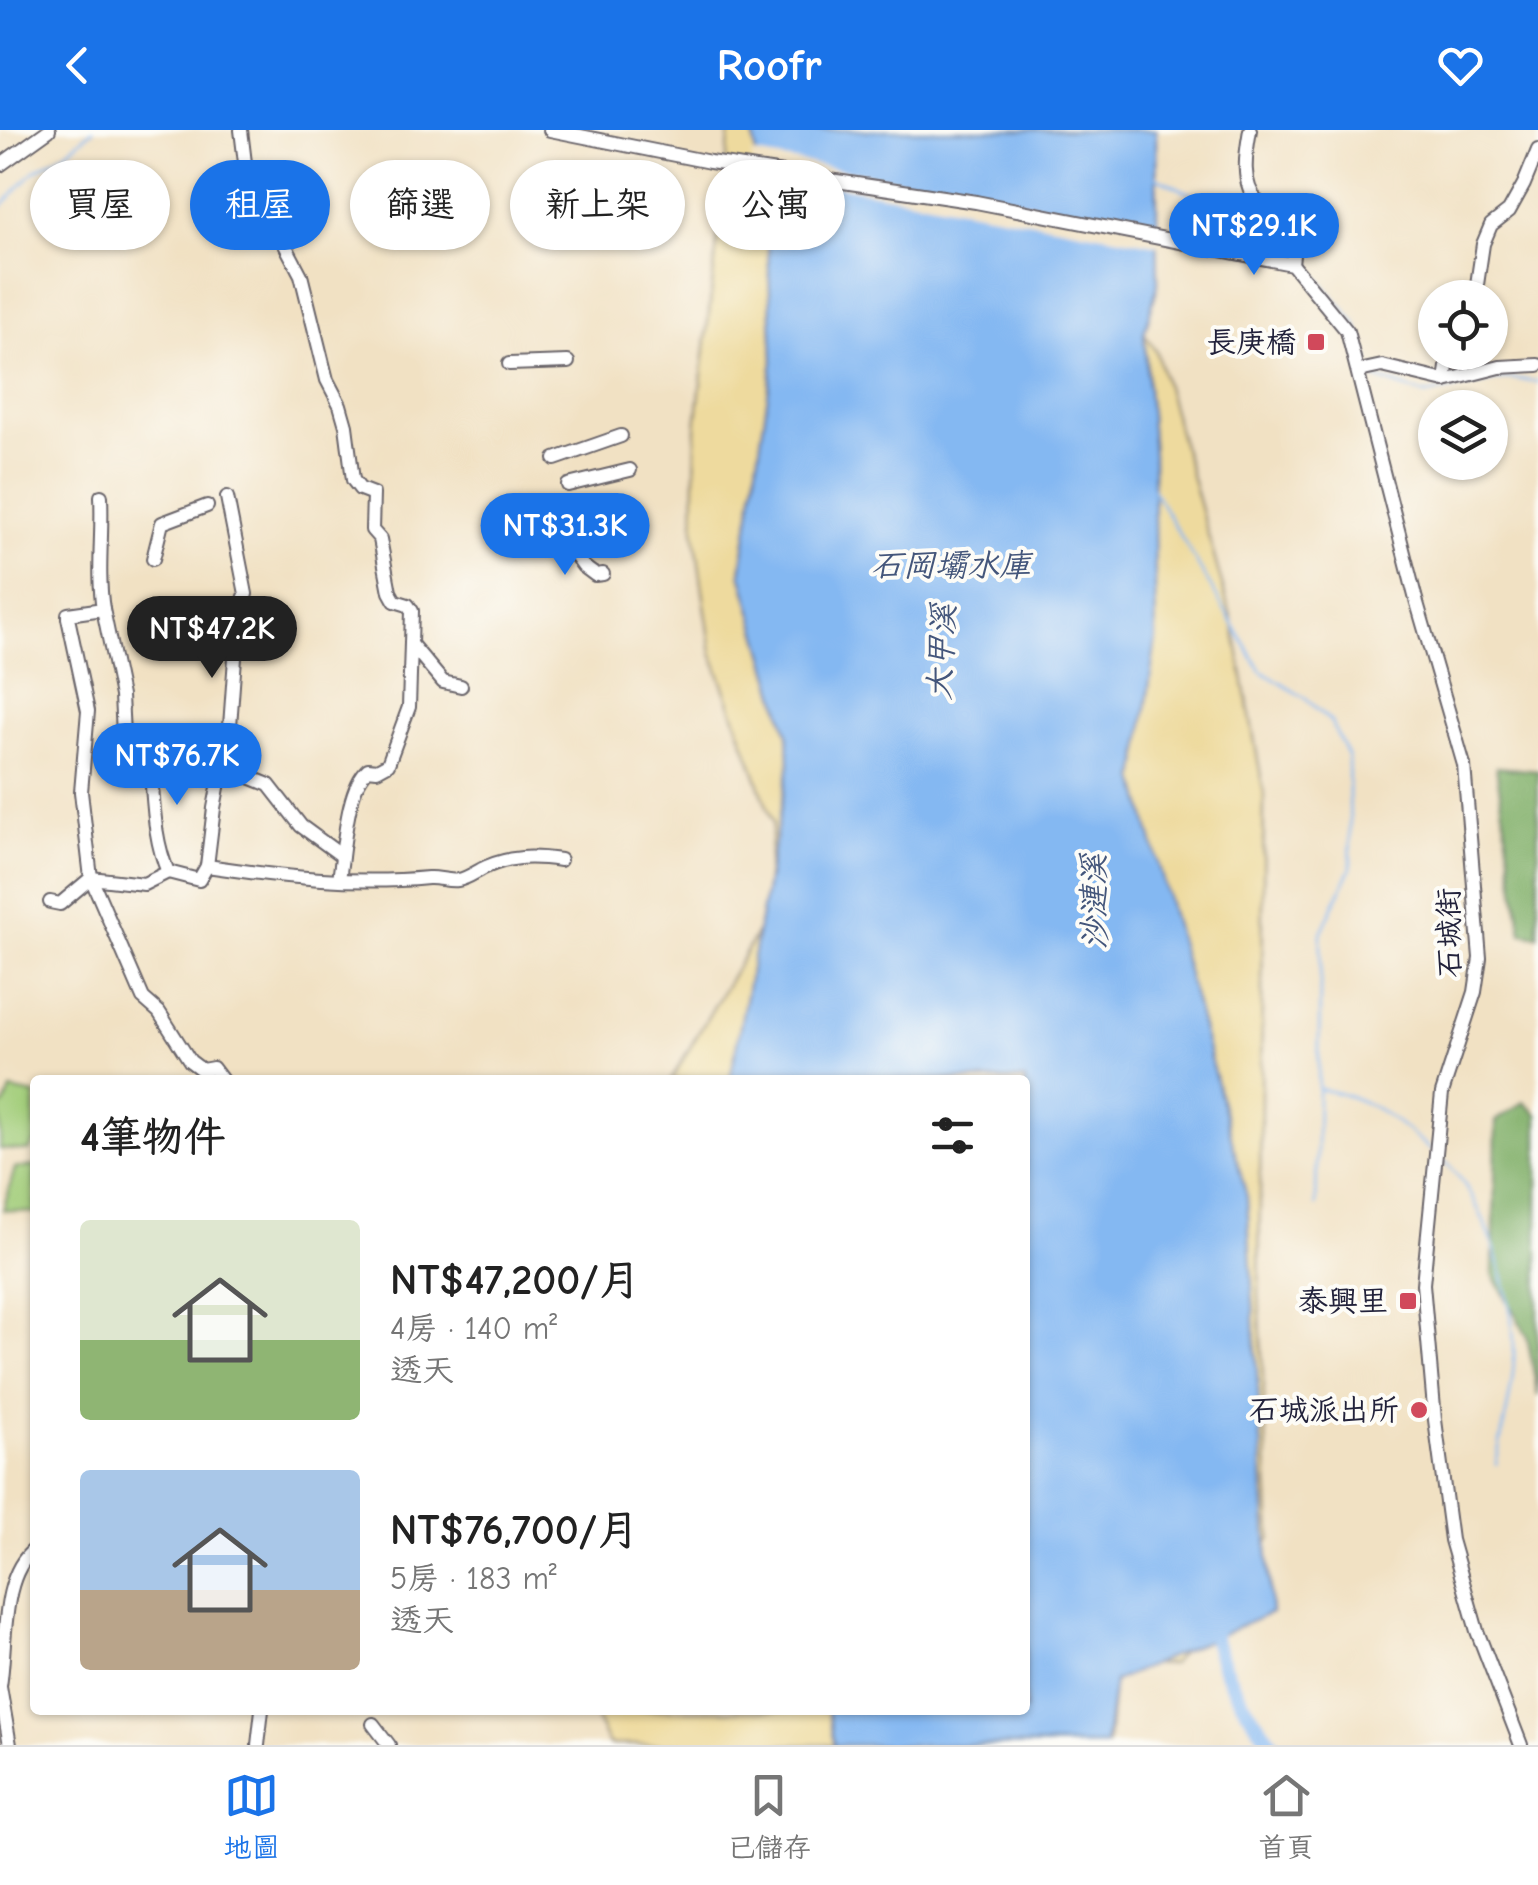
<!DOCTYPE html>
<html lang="zh-TW">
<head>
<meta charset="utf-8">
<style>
  :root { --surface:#fff; --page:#f6f6f6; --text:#222; --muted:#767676; --line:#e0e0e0; --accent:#1a73e8 }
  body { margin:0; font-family:"Comic Neue","LXGW WenKai TC",sans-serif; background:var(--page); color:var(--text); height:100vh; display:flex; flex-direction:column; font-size:38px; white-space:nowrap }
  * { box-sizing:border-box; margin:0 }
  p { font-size:32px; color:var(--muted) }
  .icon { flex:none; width:55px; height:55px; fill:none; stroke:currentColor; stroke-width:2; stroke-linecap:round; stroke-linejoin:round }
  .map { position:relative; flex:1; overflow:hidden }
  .side { position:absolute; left:30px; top:945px; width:1000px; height:640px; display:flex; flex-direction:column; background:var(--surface); border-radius:10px; box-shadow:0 2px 8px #0004 }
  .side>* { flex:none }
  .top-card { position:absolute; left:30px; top:30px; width:1000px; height:90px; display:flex; gap:20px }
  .controls { position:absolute; left:1418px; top:150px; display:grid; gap:20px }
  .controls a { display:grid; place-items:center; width:90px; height:90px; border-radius:50%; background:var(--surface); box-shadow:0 2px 8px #0004; font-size:50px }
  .price { position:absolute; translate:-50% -85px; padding:0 22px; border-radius:35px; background:var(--accent); color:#fff; font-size:32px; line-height:65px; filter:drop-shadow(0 2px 5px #0008) }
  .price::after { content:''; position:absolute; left:50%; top:60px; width:30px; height:22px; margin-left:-15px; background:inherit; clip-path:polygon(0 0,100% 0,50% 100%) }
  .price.on { background:#222; color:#fff }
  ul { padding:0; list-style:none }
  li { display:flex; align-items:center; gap:30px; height:250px; padding:0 50px }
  li span { display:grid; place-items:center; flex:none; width:280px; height:200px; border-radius:10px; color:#555 }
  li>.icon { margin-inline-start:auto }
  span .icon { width:120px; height:120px; fill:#fffc; stroke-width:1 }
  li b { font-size:42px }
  h2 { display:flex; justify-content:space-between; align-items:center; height:120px; padding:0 50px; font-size:42px }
  .chip { padding:0 35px; border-radius:45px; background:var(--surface); box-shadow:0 2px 8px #0004; font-size:35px; line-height:90px }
  .chip.on { background:var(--accent); color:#fff }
  header { display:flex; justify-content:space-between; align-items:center; height:130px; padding:0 50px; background:var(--accent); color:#fff; font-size:45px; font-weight:700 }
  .tab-bar { display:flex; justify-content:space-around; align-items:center; height:140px; border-top:2px solid var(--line); background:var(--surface); font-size:28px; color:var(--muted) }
  .tab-bar a { display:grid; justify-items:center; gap:5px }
  .tab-bar .on { color:var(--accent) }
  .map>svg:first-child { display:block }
  .green { fill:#a3cd7a; stroke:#62785a; stroke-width:2.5 }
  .forest { fill:#82b06a; stroke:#526952; stroke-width:2.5 }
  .sand { fill:#eeda9e; stroke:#887e6c; stroke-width:2.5 }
  .water { fill:#84b8f2; stroke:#536d96; stroke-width:2.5 }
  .pier { fill:#f1e1c3 }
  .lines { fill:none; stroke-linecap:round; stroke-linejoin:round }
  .stream { stroke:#84b8f2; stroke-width:2.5 }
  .river { stroke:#84b8f2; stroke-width:15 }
  .minor-casing { stroke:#6a656b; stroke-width:16 }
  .minor { stroke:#fff; stroke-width:12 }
  .poi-dot { fill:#d1495b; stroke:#fdfcf7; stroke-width:4 }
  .labels { text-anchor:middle; stroke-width:8; stroke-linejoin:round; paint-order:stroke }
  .poi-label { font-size:30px; fill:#22223b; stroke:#fdfcf7; text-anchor:end }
  .street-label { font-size:30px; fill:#22223b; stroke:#fdfcf7 }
  .water-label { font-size:32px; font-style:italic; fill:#44567b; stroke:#fdfcf7 }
</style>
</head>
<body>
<header><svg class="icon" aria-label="back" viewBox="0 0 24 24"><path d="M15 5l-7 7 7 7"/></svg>Roofr<svg class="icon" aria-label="heart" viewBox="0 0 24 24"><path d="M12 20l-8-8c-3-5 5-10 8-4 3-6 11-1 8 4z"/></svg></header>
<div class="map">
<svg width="1538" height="1615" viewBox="0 0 1538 1615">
  <rect width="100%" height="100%" fill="#fdfcf7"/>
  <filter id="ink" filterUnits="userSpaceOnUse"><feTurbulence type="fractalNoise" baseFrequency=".01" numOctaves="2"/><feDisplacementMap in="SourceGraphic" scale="20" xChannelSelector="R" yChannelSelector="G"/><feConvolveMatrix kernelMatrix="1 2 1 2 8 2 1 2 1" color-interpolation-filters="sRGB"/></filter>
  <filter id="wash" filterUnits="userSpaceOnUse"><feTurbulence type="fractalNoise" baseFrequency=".0048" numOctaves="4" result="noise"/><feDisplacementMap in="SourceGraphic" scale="40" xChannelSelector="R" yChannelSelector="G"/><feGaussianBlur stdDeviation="2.25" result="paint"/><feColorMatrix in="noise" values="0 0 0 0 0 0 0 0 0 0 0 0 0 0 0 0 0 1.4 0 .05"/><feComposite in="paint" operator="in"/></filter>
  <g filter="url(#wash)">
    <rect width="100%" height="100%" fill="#f1e1c3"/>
    <g class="green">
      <path d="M11 960 35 965V1012L29 1021 0 1019V975H5Z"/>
      <path d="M35 1036V1083L3 1080 15 1038Z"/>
    </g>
    <g class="forest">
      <path d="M1496 637 1538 641V806L1522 803Z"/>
      <path d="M1524 972 1538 984V1266L1527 1206 1493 1144 1496 991Z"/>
    </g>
    <path class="sand" d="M730 0H753L768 118 773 231 741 443 788 605 790 635 1153 325 1144 203 1156 221 1234 497 1264 663 1259 1165 1271 1408 1172 1534H1115L1108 1615H609L592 1580H1025V950H671L762 794 773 693 712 523 694 399 696 296Z"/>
    <path class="water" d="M753 0H1156L1158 154 1144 204 1153 325 1156 509 1136 649 1247 1067 1271 1483 1114 1551 1105 1615H834L828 1580H1025V950H730L789 635 788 605 741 443 773 231 768 118Z"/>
    <path class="pier" d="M751 23 1163 98V116L754 41Z"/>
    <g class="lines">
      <g class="stream">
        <path d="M1156 47 1255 94 1289 120"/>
        <path d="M0 78 33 42 64 24 93 0"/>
        <path d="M1300 127 1355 192 1369 231"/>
        <path d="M1373 244 1374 248 1426 265 1509 248 1538 252"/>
        <path d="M1152 358 1261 541 1305 568 1331 592 1348 628 1351 738 1321 803 1316 1076"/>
        <path d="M1319 959C1370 967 1394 989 1432 1021"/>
        <path d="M1442 1029C1486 1065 1516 1172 1514 1228 1513 1262 1502 1299 1496 1334"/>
      </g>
      <path class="river" d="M1213 1492C1211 1528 1250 1587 1274 1615"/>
    </g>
  </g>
  <g filter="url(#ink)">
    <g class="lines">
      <g class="minor-casing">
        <g id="minor">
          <path d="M241 0 246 41 301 145 327 250 340 275 346 296 353 350 360 359 373 364 372 400 380 409 390 462 395 471 408 475 412 481 409 577 388 634 377 640 368 639C346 659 344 720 339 749"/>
          <path d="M550 0 710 32 976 72 1292 134 1347 201 1415 466 1464 635 1480 828 1475 862 1442 963 1423 1154 1435 1290 1451 1410 1477 1501 1521 1615"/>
          <path d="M1250 0C1246 23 1240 53 1258 72 1271 84 1285 91 1295 106L1292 134"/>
          <path d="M0 35 49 0"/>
          <path d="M1475 168 1483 114 1491 95 1509 81 1524 54 1538 20"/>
          <path d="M509 234 568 232"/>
          <path d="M1359 241 1382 236 1445 251 1500 237 1538 235"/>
          <path d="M1445 251 1449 222"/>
          <path d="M555 329 621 306"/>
          <path d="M568 355 630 340"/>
          <path d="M101 366C103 403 97 442 103 479L68 484V488L88 581 81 662 91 748 143 868 159 882 190 931 202 940 213 938 222 950"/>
          <path d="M553 395 583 436 595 445 603 444"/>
          <path d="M153 429 162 393 207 376"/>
          <path d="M103 479 121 566 123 604"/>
          <path d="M411 514 443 552 461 556"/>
          <path d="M149 624C154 663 152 706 168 742"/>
          <path d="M222 636 269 655 301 696 342 726"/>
          <path d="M207 736 214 678 230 596 238 487 246 464 227 367"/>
          <path d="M50 772 60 774 91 748 144 754 168 742 199 750 207 736C281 747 354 755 428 748 438 747 449 752 458 750 467 749 477 741 486 737 511 726 533 726 560 730"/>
          <path d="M0 1556C7 1513 0 1445 35 1419"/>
          <path d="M0 1557 10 1615"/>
          <path d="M373 1594 389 1615"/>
          <path d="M258 1615 262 1580"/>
        </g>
      </g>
      <use href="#minor" class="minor"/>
    </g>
  </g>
  <g class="poi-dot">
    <rect x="1306" y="202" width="20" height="20" rx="5"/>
    <rect x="1398" y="1161" width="20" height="20" rx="5"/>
    <circle cx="1419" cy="1280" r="10"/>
  </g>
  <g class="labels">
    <g class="poi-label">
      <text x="1296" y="222">長庚橋</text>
      <text x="1388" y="1181">泰興里</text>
      <text x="1399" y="1290">石城派出所</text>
    </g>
    <g class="street-label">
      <text transform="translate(1449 803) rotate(-91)" y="10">石城街</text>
    </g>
    <g class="water-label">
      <text x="951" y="446">石岡壩水庫</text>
      <text transform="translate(941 522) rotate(-87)" y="11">大甲溪</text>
      <text transform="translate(1094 772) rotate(-91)" y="11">沙漣溪</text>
    </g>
  </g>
</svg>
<div class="controls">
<a><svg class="icon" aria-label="locate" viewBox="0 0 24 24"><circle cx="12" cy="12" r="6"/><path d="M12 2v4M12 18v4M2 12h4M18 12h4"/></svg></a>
<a><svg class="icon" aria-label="layers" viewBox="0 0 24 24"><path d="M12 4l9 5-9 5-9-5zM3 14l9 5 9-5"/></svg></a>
</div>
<b class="price" style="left:1254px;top:148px">NT$29.1K</b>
<b class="price" style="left:565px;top:448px">NT$31.3K</b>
<b class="price on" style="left:212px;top:551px">NT$47.2K</b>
<b class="price" style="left:177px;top:678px">NT$76.7K</b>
<div class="top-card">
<a class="chip">買屋</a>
<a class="chip on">租屋</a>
<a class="chip">篩選</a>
<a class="chip">新上架</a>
<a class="chip">公寓</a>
</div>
<section class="side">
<h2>4筆物件<svg class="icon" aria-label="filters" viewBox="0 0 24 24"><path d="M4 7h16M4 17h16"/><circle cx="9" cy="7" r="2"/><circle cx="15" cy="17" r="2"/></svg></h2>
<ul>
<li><span style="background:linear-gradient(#dfe7d0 60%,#8fb573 0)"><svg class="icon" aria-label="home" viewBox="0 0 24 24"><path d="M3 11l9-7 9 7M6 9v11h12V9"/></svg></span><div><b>NT$47,200/月</b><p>4房 · 140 m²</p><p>透天</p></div></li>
<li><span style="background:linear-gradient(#a9c7e8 60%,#b9a48a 0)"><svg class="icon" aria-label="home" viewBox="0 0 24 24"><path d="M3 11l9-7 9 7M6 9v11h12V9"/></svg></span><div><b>NT$76,700/月</b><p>5房 · 183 m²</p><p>透天</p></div></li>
</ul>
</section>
</div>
<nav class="tab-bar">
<a class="on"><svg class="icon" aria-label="map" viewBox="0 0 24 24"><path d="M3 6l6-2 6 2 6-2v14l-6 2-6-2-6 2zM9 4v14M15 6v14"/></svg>地圖</a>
<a><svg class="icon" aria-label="saved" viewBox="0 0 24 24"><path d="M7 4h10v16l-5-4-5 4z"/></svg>已儲存</a>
<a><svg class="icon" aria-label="home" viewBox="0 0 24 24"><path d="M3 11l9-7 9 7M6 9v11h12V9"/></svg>首頁</a>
</nav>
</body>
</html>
